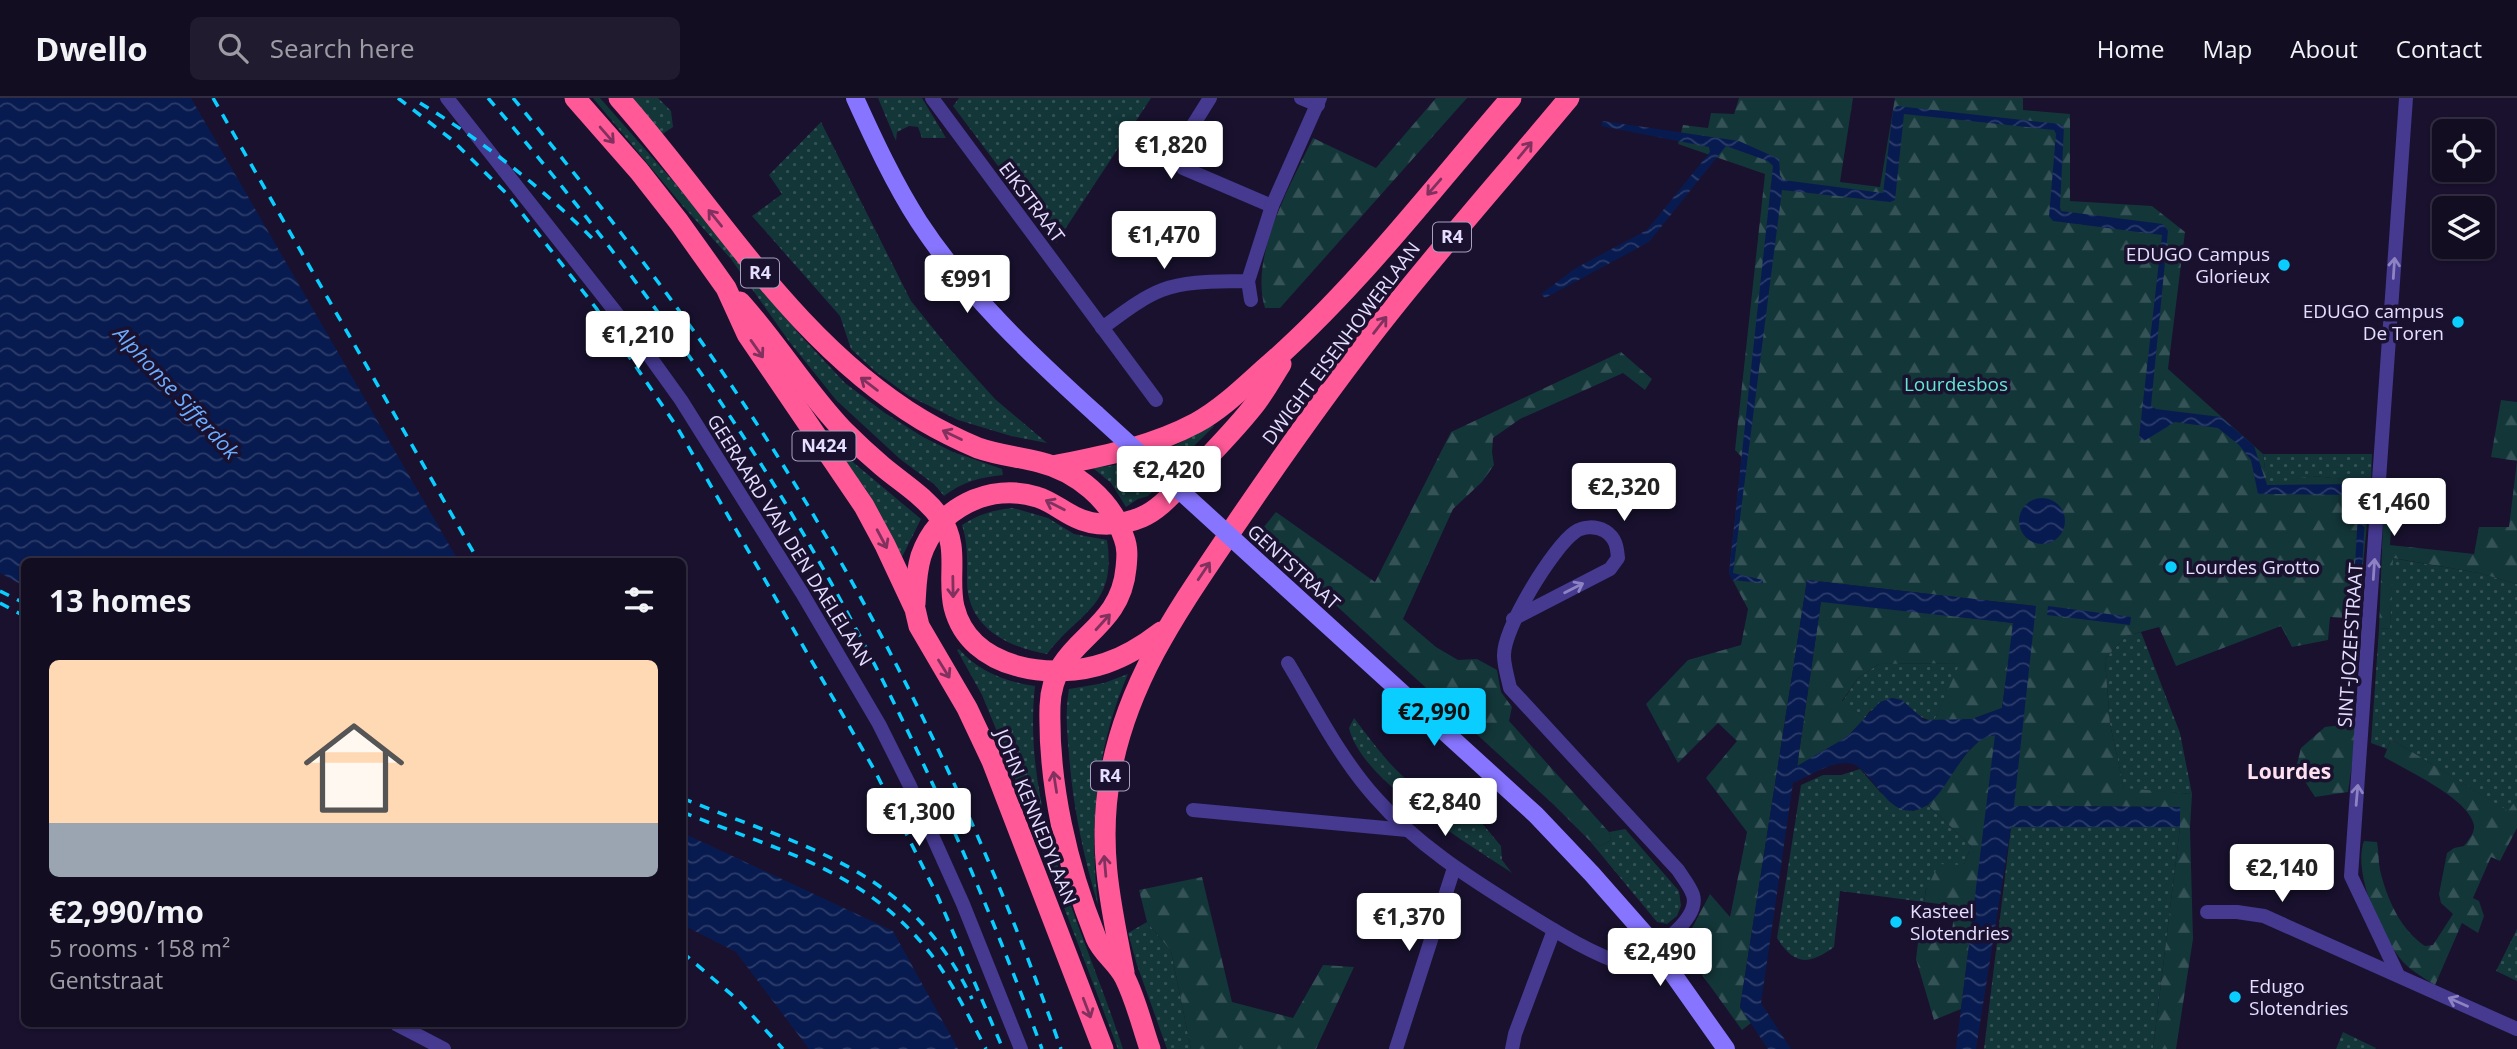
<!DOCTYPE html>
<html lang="en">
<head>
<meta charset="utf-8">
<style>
  :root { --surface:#130d22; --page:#201b2f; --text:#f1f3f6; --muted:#9d9ca5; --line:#322d40; --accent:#0aceff }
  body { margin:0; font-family:"Open Sans",sans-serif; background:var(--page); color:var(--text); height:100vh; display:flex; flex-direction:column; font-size:26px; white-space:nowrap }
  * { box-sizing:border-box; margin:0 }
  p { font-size:23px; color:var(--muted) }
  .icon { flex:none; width:38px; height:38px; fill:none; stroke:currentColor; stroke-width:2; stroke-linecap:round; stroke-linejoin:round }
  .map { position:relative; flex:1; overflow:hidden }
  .sheet { position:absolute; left:21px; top:460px; width:665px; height:469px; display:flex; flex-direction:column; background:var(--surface); border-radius:10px; box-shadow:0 2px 5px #0004,0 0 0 2px var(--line) }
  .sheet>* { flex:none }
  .controls { position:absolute; left:2432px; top:21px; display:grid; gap:14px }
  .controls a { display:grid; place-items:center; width:63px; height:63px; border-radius:10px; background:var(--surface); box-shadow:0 2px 5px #0004,0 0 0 2px var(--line); font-size:35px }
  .price { position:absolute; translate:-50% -60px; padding:0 16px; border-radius:7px; background:#fff; color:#222; font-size:23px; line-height:46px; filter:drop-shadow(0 2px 4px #0008) }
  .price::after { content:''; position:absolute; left:50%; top:42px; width:21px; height:16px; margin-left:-10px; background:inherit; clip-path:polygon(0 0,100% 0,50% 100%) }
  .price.on { background:var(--accent); color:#111 }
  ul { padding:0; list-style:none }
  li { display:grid; align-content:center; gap:14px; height:371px; padding:0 28px }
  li+li { border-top:2px solid var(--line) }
  li span { display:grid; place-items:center; height:217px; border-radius:10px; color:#555 }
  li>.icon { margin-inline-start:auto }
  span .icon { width:126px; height:126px; fill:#fffc; stroke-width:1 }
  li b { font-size:30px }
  h2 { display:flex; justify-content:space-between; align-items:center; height:84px; padding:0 28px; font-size:30px }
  header { display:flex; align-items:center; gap:42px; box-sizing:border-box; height:98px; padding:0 35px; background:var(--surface); border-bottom:2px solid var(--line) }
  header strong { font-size:33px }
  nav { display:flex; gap:38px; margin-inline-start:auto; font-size:24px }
  .search { width:490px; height:63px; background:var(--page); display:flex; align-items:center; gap:18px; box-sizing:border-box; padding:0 24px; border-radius:10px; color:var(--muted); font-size:26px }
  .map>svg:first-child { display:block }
  .grass { fill:url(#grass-dots) }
  .forest { fill:url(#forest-firs) }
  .water { fill:url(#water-waves); fill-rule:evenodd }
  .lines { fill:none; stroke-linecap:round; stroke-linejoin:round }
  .street { stroke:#453990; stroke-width:14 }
  .secondary { stroke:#8775ff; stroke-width:18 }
  .highway { stroke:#ff5998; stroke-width:21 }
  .rail { stroke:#0aceff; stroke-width:3.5; stroke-dasharray:10 9; stroke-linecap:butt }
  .secondary-bridge { stroke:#8775ff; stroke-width:18 }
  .oneway { stroke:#80315e }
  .oneway2 { stroke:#8d83c2 }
  .poi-dot { fill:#0aceff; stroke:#19112e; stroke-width:2.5 }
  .labels { text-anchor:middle; stroke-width:7; stroke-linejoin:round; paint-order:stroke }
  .shield { fill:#19112e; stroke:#a8a0c0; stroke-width:2 }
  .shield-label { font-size:18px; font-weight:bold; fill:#e5deff }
  .street-label { font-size:19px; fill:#e5deff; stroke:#19112e }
  .poi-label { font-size:19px; fill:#e5deff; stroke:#19112e; text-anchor:start }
  .park-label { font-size:19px; fill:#62e7d3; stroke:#19112e }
  .water-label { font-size:21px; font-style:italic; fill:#6cacff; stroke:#19112e }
  .neighbourhood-label { font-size:21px; font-weight:bold; fill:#ffe0f1; stroke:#19112e }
</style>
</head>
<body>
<header>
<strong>Dwello</strong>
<div class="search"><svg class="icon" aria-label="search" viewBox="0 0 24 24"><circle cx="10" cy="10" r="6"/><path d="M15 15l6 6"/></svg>Search here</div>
<nav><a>Home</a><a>Map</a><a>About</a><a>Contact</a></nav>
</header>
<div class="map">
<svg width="2517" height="951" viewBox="0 0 2517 951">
  <defs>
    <pattern id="grass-dots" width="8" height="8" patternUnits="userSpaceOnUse" patternTransform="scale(1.75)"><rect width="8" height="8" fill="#133639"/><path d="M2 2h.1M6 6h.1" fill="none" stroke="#355357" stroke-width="1.8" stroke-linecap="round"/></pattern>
    <pattern id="forest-firs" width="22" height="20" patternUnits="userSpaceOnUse" patternTransform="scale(1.75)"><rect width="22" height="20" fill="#133639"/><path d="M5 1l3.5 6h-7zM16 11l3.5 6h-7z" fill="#355357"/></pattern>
    <pattern id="water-waves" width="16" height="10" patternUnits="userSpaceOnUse" patternTransform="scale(1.75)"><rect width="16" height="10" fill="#081b50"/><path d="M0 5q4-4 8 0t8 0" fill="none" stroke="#2c3c6a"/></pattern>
  </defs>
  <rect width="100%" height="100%" fill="#19112e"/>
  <g class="grass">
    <path d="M593 0H600L673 83 801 238 845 285 885 315 923 339 953 354 1002 371 1003 377C981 379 962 384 944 398L935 387 900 361 836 302 788 242 731 161 682 107Z"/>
    <path d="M629 0H658L671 13 673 29 661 37Z"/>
    <path d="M878 0H922L946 40H922L918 29 909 28 897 34 896 43Z"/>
    <path d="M959 0H1151L1056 145 953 8Z"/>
    <path d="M821 24 911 203 948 249 995 301 1047 345 1011 338 958 322 909 298 876 274 851 251 840 218 752 118 782 96 769 77Z"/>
    <path d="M1211 326 1214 328 1179 363 1148 398 1138 401 1126 409 1111 385 1093 370C1138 366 1175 351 1211 326Z"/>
    <path d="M836 346 854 365 921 421 902 459 867 393 834 348Z"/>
    <path d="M2263 356H2372L2371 383 2311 378 2267 387Z"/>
    <path d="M1013 410 1048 420 1074 436 1107 442C1117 508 1081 512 1047 556 1007 549 966 529 967 481 967 461 968 446 962 427 979 416 993 412 1013 410Z"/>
    <path d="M2392 460 2479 475 2517 486V701L2509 714 2391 641 2387 651 2371 645 2379 531 2390 530Z"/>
    <path d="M2141 534 2180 635 2192 696 2124 691 2110 626 2105 561 2126 538Z"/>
    <path d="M959 551C978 573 1006 584 1035 588 1021 716 1085 833 1123 951H1118L998 636 982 597 957 552Z"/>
    <path d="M1961 565 1934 623C1914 621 1912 604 1892 600L1869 614 1865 620 1842 604 1858 580 1879 566Z"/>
    <path d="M1128 576C1096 650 1089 728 1098 807 1083 757 1073 709 1069 657 1067 634 1065 613 1069 591L1104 585Z"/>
    <path d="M1354 620C1384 659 1411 702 1465 705L1501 748 1502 762 1512 775C1468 745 1361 683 1349 630Z"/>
    <path d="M1860 671 1881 695 1913 713 1928 707 1971 748 1964 767 1926 791 1924 804 1840 793 1834 849C1809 867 1794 868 1777 840L1801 687 1823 677H1841Z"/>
    <path d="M2011 729H2180L2153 951H1984Z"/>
    <path d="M1625 731 1679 793 1681 808 1677 818 1667 826 1657 824 1589 742 1600 748 1611 742 1609 734Z"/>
    <path d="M1147 824 1171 853 1191 951H1167L1137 867 1128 835Z"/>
    <path d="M2517 831V883L2496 873Z"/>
    <path d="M2343 934 2376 950 2375 951H2336Z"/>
  </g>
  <g class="forest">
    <path d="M1436 0H1467L1280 210H1265C1249 158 1291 86 1313 40L1376 70Z"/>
    <path d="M1739 0H1853L1840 84 1880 89 1895 0H2023V12L2070 16V103L2152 108 2185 134 2168 271 2263 356 2267 386 2311 378 2371 383 2360 500 2361 521 2330 519 2328 542 2292 549 2281 528 2176 568 2159 529 2126 538 2105 561 2110 626 2124 690 2192 696 2190 730 2193 841 2176 951H2153L2180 729V709L2013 708 2035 508 1807 482 1740 909 1751 925 1742 932 1682 849 1710 796 1730 819 1747 734 1706 680 1737 643 1718 625 1678 665 1646 606 1688 562 1741 547 1748 511 1729 475 1742 359 1735 352 1765 76 1678 46 1683 27 1708 30 1711 15 1734 16Z"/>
    <path d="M1621 254 1652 281 1645 292 1623 275 1520 321 1493 340 1492 354 1494 367 1482 384 1453 411 1403 521 1436 549 1458 562 1477 561 1497 572 1501 594 1512 609 1509 623 1609 734 1611 742 1600 748 1589 742 1554 707 1258 436 1276 414 1375 484 1451 334Z"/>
    <path d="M2501 302 2517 304V486L2479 475 2393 460 2390 530 2379 531 2384 399 2393 400 2390 447 2474 456 2479 429H2509L2517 363 2491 359Z"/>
    <path d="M1821 503 2014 525 2002 610 1972 621 1934 623 1960 565 1879 566 1858 580 1842 603 1865 620 1847 639 1797 669Z"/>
    <path d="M2358 625 2348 694 2315 699 2299 674 2297 666 2301 650 2325 629Z"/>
    <path d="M1996 637 1961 911 1934 922 1916 861 1919 837 1951 841 1955 808 1924 804 1926 792 1939 766 1964 767 1971 748 1928 707 1967 655 1983 639Z"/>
    <path d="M2391 641 2508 713 2517 701V730L2500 763 2491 759 2473 800 2479 803 2484 818 2478 835 2462 825 2435 887C2424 880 2413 874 2404 865 2382 841 2352 775 2364 743L2377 744C2379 753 2378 763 2380 772 2387 801 2400 831 2425 848L2433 847 2453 816 2441 805 2439 796 2447 755 2454 750 2464 748C2469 741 2477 733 2473 724 2465 699 2406 672 2384 659Z"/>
    <path d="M1202 779 1232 904 1293 920 1323 867 1354 869 1316 951H1191L1171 853 1147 824 1139 792Z"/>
  </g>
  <g class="water">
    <path d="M0 0H191L459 464H24V488L0 475Z"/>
    <path d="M1897 8 2060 26 2064 29 2060 109 2061 113 2163 126 2168 133 2151 308 2156 311 2221 319 2254 348 2267 387 2363 386 2367 390 2360 500H2353L2359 399 2357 397 2258 396 2251 362 2239 347 2218 330 2175 324 2144 343 2139 339 2162 137 2053 123 2049 118 2056 36 2054 32 1904 16 1895 102 1890 104 1782 92 1733 475 1763 482V485L1732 482 1729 475 1773 68 1768 63 1726 48 1649 144 1545 200 1541 196 1576 170 1647 132 1710 54 1709 49 1601 28 1603 23 1739 43 1779 61 1780 77 1783 82 1883 95 1893 12Z"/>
    <circle cx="2042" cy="423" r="23"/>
    <path d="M1807 482 2036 508 2014 708 2180 709V729H2011L1976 951H1956L1995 637C1958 642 1949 704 1916 712 1884 719 1872 667 1848 665 1830 664 1809 678 1793 685L1761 905 1791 951H1768L1740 909ZM1821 504 2013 525 2002 610 1972 621 1924 622 1902 602 1892 600 1880 604 1847 639 1797 668Z"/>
    <path d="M2048 508 2131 519 2130 527 2047 517Z"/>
    <path d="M683 735 893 833 958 951H809L736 854 683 827Z"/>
  </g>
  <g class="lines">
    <g class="street">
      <path d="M447 0 640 245 681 302 802 495 879 626 910 688 963 806 1021 951"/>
      <path d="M932 0 1156 302"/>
      <path d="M1210 0 1185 40 1179 54 1183 70 1272 108"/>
      <path d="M1301 0 1318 7"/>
      <path d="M1251 202 1248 183 1272 108 1320 0"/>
      <path d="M1102 230C1120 217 1141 200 1162 192 1189 182 1220 184 1248 183"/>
      <path d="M1288 565C1315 610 1340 660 1375 699 1416 746 1468 779 1521 812 1555 833 1591 856 1629 868 1648 856 1701 823 1693 797 1690 788 1683 780 1678 772L1510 590C1508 580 1504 568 1504 558 1503 531 1553 449 1575 434 1583 428 1596 428 1605 433 1616 440 1617 449 1618 460L1610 471 1513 521"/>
      <path d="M1193 712 1407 732"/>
      <path d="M2207 814H2237L2264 818 2517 931"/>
      <path d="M2398 877 2351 778 2406 0"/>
      <path d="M396 926 444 951"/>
      <path d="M1396 951 1454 770"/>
      <path d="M1512 951 1515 936 1554 832"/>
    </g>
    <g class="secondary">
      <path d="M855 0C874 42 894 85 919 124 967 197 1031 257 1096 316"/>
      <path d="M1267 472 1536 717 1592 776 1644 835 1726 951"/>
    </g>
    <g class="highway">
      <path d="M575 0 639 73 679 124 726 190 747 236 864 408 885 447 915 511 919 528 967 610 992 663 1103 951"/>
      <path d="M619 0C717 111 793 244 922 322 939 332 959 342 978 350 998 357 1019 359 1039 364 1076 373 1112 402 1124 440 1128 450 1127 460 1126 470 1120 538 1052 540 1050 608 1048 686 1067 768 1096 840 1102 855 1118 865 1125 880 1136 902 1142 928 1150 951"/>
      <path d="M740 204C777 245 805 292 843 332 856 345 869 357 882 368 902 385 926 399 941 421 960 449 947 479 954 509 970 573 1054 583 1106 565 1127 558 1144 547 1161 534"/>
      <path d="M1053 368C1103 358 1151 349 1196 325 1220 312 1242 291 1263 272 1354 194 1432 91 1511 0"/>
      <path d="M915 506C916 489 916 474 921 458 937 410 990 384 1037 399 1051 403 1062 413 1075 419 1095 429 1121 428 1142 419 1160 411 1173 395 1187 381 1209 358 1232 335 1252 310 1263 297 1272 280 1281 266"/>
      <path d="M1124 874C1110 805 1097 745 1111 674 1129 578 1183 505 1236 426 1285 354 1335 283 1389 215 1447 142 1509 72 1569 0"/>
    </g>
    <g class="rail">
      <path d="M213 0 479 464"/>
      <path d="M398 0 451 41 507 96 596 210 677 329 875 673 938 799 1003 951"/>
      <path d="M488 0C597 126 697 261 784 403 888 577 972 761 1042 951"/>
      <path d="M513 0C587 90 659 181 725 278 866 485 978 714 1061 951"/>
      <path d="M420 5C483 43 541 89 593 141"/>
      <path d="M0 493 24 505"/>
      <path d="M0 505 24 518"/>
      <path d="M682 700C806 751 909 768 972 901"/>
      <path d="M682 714C779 753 871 773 936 863 955 890 970 921 986 951"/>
      <path d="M682 854 739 903 783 951"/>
    </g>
    <path class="secondary-bridge" d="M1096 316 1267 472"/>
  </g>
  <defs><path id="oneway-shaft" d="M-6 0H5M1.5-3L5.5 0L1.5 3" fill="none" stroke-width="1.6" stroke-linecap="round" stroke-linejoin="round" transform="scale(1.75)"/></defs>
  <g class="oneway">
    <use href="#oneway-shaft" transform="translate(607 37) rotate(49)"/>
    <use href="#oneway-shaft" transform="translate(1525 52) rotate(-50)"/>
    <use href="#oneway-shaft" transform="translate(1434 89) rotate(131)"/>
    <use href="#oneway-shaft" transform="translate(715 120) rotate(-129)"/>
    <use href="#oneway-shaft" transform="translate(1380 227) rotate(-52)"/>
    <use href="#oneway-shaft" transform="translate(757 251) rotate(55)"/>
    <use href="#oneway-shaft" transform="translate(869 286) rotate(-143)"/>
    <use href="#oneway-shaft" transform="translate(952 337) rotate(-154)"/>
    <use href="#oneway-shaft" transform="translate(1055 407) rotate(-153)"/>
    <use href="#oneway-shaft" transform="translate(882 441) rotate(62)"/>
    <use href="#oneway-shaft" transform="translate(1204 473) rotate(-56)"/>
    <use href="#oneway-shaft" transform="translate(953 489) rotate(89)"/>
    <use href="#oneway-shaft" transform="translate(1103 524) rotate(-48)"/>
    <use href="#oneway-shaft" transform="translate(944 571) rotate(58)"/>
    <use href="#oneway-shaft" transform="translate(1055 684) rotate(-99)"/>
    <use href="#oneway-shaft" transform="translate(1105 768) rotate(-95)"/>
    <use href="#oneway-shaft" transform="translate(1087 910) rotate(69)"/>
  </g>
  <g class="oneway2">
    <use href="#oneway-shaft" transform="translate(2394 170) rotate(-86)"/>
    <use href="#oneway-shaft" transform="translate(2374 471) rotate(-86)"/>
    <use href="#oneway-shaft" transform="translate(1574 490) rotate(-27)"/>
    <use href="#oneway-shaft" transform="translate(2357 697) rotate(-85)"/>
    <use href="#oneway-shaft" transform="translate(2458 904) rotate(-156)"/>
  </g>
  <g class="poi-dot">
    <circle cx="2284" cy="167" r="7"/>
    <circle cx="2458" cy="224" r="7"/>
    <circle cx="2171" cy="469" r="7"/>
    <circle cx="1896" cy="824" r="7"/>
    <circle cx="2235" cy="899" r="7"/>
  </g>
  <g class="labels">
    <g class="shield">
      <rect x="1433" y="124.5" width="38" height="29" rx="5"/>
      <rect x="741" y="160.5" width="38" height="29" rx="5"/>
      <rect x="792.5" y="333.5" width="63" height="29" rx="5"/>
      <rect x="1091" y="663.5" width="38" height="29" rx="5"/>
    </g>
    <g class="shield-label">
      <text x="1452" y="145">R4</text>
      <text x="760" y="181">R4</text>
      <text x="824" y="354">N424</text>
      <text x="1110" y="684">R4</text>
    </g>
    <g class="street-label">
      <text transform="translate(1032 104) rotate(53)" y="7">EIKSTRAAT</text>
      <text transform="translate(1341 245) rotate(-53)" y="7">DWIGHT EISENHOWERLAAN</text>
      <text transform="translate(790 442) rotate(58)" y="7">GEERAARD VAN DEN DAELELAAN</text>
      <text transform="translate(1294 469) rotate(42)" y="7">GENTSTRAAT</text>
      <text transform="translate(2350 547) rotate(-86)" y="7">SINT-JOZEFSTRAAT</text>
      <text transform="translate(1036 719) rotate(68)" y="7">JOHN KENNEDYLAAN</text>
    </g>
    <g class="poi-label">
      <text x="2270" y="163" text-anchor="end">EDUGO Campus<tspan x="2270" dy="22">Glorieux</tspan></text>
      <text x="2444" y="220" text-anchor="end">EDUGO campus<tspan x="2444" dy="22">De Toren</tspan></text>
      <text x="2185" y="476">Lourdes Grotto</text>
      <text x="1910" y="820">Kasteel<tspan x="1910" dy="22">Slotendries</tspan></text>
      <text x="2249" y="895">Edugo<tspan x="2249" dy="22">Slotendries</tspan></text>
    </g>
    <g class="park-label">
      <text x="1956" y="293">Lourdesbos</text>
    </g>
    <g class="water-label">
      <text transform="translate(176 295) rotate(47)" y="7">Alphonse Sifferdok</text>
    </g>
    <g class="neighbourhood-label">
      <text x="2289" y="681">Lourdes</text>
    </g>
  </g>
</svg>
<div class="controls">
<a><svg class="icon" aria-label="locate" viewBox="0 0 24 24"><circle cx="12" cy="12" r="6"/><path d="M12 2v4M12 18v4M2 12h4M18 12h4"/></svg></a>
<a><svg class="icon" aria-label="layers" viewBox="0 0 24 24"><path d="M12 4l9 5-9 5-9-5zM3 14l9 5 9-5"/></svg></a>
</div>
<b class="price" style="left:1171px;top:83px">€1,820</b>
<b class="price" style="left:1164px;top:173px">€1,470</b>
<b class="price" style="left:967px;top:217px">€991</b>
<b class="price" style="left:638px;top:273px">€1,210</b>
<b class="price" style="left:1169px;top:408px">€2,420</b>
<b class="price" style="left:1624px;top:425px">€2,320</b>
<b class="price" style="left:2394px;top:440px">€1,460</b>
<b class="price on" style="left:1434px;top:650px">€2,990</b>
<b class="price" style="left:1445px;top:740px">€2,840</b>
<b class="price" style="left:919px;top:750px">€1,300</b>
<b class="price" style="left:2282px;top:806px">€2,140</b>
<b class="price" style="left:1409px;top:855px">€1,370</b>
<b class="price" style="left:1660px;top:890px">€2,490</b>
<section class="sheet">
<h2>13 homes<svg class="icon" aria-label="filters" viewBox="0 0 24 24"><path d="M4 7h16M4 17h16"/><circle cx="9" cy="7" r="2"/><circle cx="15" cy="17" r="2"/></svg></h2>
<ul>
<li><span style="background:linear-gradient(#ffd9b3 75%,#9aa5b1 0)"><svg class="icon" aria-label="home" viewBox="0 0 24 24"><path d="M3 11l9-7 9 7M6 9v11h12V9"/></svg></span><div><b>€2,990/mo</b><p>5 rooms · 158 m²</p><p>Gentstraat</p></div></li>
</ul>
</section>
</div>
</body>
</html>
